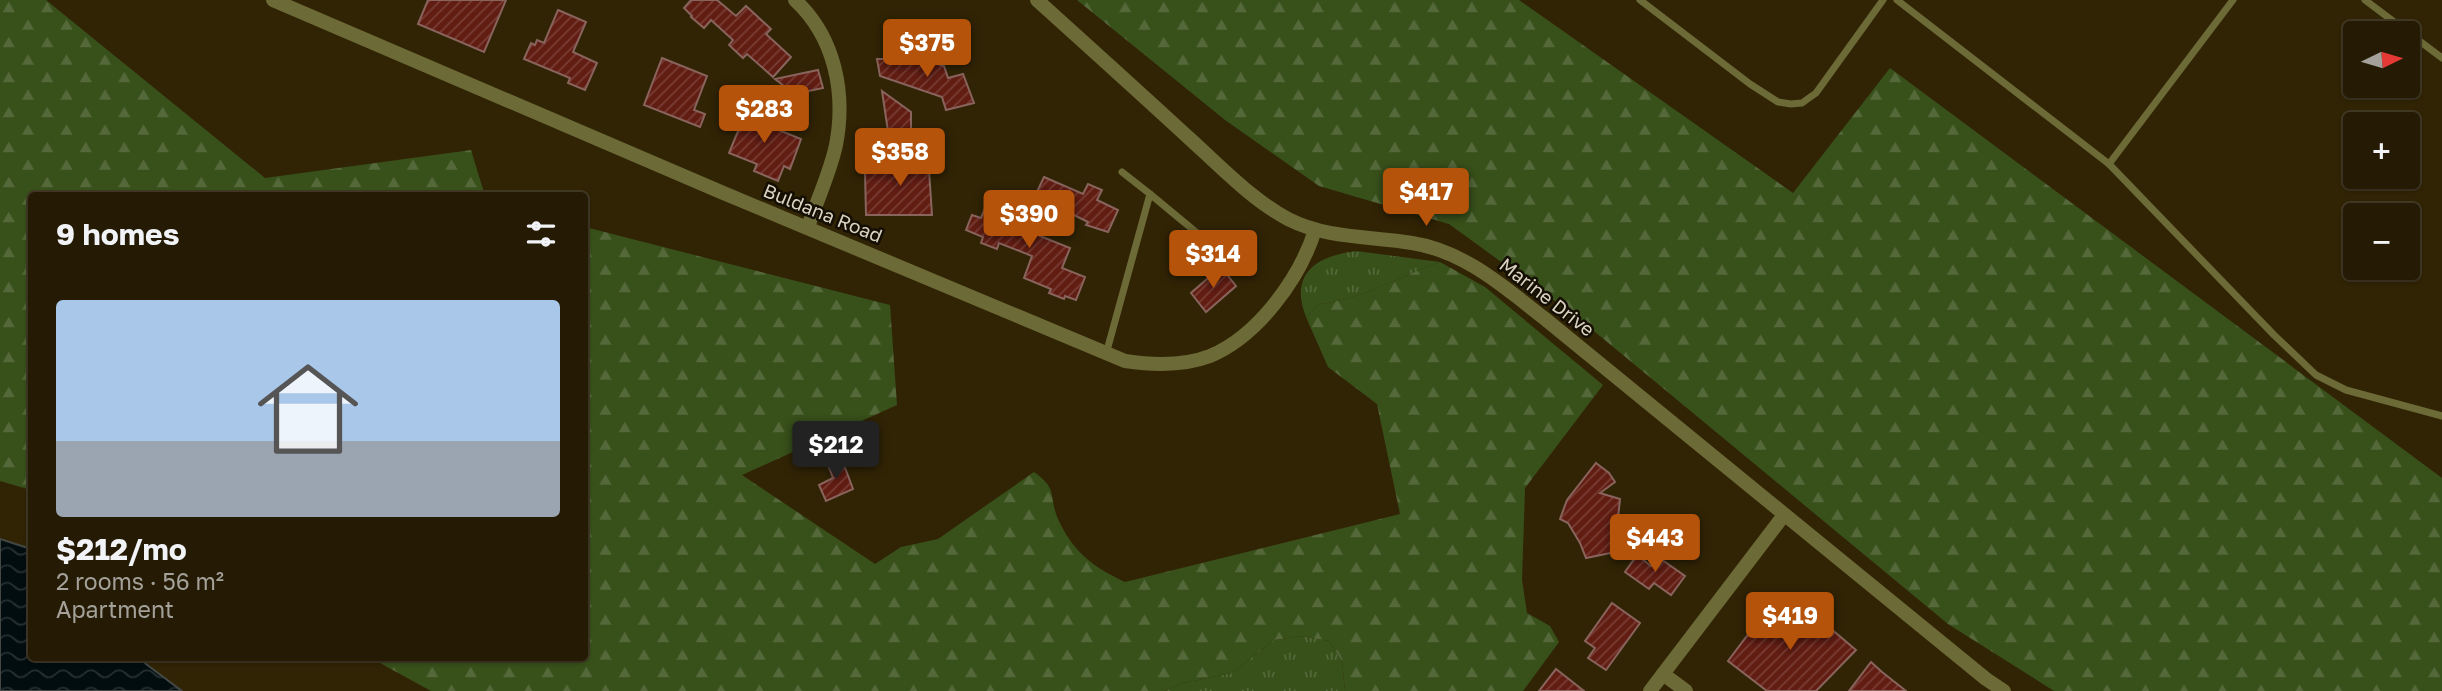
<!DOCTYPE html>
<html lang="en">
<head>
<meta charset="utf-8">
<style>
  :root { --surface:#251b04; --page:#312813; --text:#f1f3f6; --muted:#a3a19a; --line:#423926; --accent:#b45309 }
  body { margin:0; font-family:"Golos Text",sans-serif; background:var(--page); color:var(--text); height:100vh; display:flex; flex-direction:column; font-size:26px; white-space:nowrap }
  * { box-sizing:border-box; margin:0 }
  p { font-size:23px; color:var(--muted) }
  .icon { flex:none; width:38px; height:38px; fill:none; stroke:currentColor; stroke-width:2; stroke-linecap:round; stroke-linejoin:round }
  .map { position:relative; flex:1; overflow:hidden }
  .panel { position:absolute; left:28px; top:192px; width:560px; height:469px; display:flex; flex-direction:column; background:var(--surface); border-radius:7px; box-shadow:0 2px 5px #0004,0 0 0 2px var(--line) }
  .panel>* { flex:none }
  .needle { width:46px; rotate:85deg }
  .controls { position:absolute; left:2343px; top:21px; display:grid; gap:14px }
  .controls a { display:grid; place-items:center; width:77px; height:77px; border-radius:7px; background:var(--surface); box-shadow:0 2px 5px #0004,0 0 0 2px var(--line); font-size:35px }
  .price { position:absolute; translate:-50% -60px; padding:0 16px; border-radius:7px; background:var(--accent); color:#fff; font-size:23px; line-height:46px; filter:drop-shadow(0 2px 4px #0008) }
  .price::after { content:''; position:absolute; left:50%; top:42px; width:21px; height:16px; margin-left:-10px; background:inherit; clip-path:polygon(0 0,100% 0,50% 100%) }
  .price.selected { background:#222; color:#fff }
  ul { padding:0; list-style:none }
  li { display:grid; align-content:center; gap:14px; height:371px; padding:0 28px }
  li span { display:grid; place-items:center; height:217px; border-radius:7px; color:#555 }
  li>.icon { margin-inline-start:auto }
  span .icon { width:126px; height:126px; fill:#fffc; stroke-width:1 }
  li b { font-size:30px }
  h2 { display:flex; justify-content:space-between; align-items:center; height:84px; padding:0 28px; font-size:30px }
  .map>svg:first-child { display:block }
  .grass { fill:url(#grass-tufts) }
  .forest { fill:url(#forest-firs) }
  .water { fill:url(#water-waves); stroke:#434845; stroke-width:2 }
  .building { fill:url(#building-hatch); stroke:#88645d; stroke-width:2 }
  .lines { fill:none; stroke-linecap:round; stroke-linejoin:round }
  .service { stroke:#6c6a36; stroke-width:7 }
  .minor { stroke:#6c6a36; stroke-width:14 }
  .tertiary { stroke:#6c6a36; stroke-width:14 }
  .labels { text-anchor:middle; stroke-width:5; stroke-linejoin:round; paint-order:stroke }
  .street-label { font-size:19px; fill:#dbd3c2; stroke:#140e03 }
</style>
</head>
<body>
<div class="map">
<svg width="2442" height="691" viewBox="0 0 2442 691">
  <defs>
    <pattern id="grass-tufts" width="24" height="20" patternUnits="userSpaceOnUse" patternTransform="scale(1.75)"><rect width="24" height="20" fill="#38501a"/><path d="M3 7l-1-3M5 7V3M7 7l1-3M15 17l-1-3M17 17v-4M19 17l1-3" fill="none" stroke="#54683a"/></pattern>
    <pattern id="forest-firs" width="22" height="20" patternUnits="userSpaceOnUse" patternTransform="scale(1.75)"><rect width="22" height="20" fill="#38501a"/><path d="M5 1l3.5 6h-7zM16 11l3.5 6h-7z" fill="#54683a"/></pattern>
    <pattern id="water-waves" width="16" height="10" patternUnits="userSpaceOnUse" patternTransform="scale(1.75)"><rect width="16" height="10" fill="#020d10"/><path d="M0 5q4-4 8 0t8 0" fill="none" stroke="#262f31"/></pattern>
    <pattern id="building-hatch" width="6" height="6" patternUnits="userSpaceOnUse" patternTransform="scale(1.75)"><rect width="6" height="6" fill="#621d13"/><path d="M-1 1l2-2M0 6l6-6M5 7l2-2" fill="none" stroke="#783d34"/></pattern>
  </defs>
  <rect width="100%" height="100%" fill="#312405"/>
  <g class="grass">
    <path d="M1356 251 1440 262C1400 276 1362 300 1319 304L1306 317C1289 274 1316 256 1356 251Z"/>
    <path d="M1301 636 1329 641 1342 661 1345 691H1164L1183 683 1232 673 1274 640Z"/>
  </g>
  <g class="forest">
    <path d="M0 0H46L265 178 471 150 485 196H32L31 490 0 481Z"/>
    <path d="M1077 0H1519L1793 193 1890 68 2442 478V691H2054L1948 624 1577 317 1449 224 1319 186 1225 120Z"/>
    <path d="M585 227 890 305 897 405 742 475 875 564 901 547 938 539 1034 472C1059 490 1048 495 1058 519 1073 552 1093 567 1125 582L1400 514 1377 404 1328 367 1306 317 1319 304C1362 300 1400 276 1440 262L1485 287 1603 385 1525 488 1522 580 1527 613 1550 626 1559 642 1523 691H1345L1342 661 1329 641 1301 636 1274 640 1232 673 1183 683 1164 691H431L371 658H584Z"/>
  </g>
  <path class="water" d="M0 539 31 549 32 658H141L146 664 182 691H0Z"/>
  <g class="building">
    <path d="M428 0H506L484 52 418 24Z"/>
    <path d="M691 0H717L736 16 746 6 771 29 766 34 791 57 773 77 747 54 743 58 729 45 733 40 711 20 704 28 691 17 692 16 684 8Z"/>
    <path d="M558 10 586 22 573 52 597 63 585 90 568 83 570 78 524 59 531 43 535 45 537 40 544 43Z"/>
    <path d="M895 51 944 66 948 78 963 74 974 103 946 110 942 97 880 76 877 59H893Z"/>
    <path d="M662 58 707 76 694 110 705 114 700 127 644 105Z"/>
    <path d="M818 70 823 88 794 94 775 79Z"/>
    <path d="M882 91 911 112V132L889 138Z"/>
    <path d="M750 102 764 108 759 122 801 139 790 169 784 166 778 181 754 171 757 164 729 153Z"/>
    <path d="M887 155H928L932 215H866L865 172H887Z"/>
    <path d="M1044 177 1083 194 1088 184 1102 190 1097 200 1118 210 1108 232 1086 225 1088 222 1064 210 1062 214 1034 198Z"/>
    <path d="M988 201 1013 211 1009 219 1042 233 1040 236 1070 248 1062 268 1085 277 1076 300 1065 296 1064 299 1049 293 1051 289 1024 278 1032 256 999 243 997 249 981 243 983 237 966 230 972 215 981 218Z"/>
    <path d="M1221 267 1236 286 1206 312 1191 293Z"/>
    <path d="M841 457 853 489 826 501 819 485 833 478 827 462Z"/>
    <path d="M1596 463 1609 473 1615 482 1600 493 1620 499 1617 528 1635 541 1623 558 1615 552 1586 558 1580 543 1568 523 1560 519 1567 500Z"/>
    <path d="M1637 555 1651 566 1658 557 1685 576 1671 595 1654 583 1649 589 1625 572Z"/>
    <path d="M1777 596 1826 633 1830 628 1856 650 1816 691H1767L1728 661Z"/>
    <path d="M1612 603 1640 623 1606 670 1588 658 1595 648 1585 641Z"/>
    <path d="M1871 662 1882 672 1906 691H1849Z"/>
    <path d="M1556 669 1584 691H1539Z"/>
  </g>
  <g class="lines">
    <g class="service">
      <path d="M1640 0 1750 84 1778 102 1791 104 1802 103 1816 93 1883 0"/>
      <path d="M1897 0 2109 164 2233 0"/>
      <path d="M2365 0 2442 58"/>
      <path d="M2109 164 2274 335 2316 375 2346 390 2442 416"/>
      <path d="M1150 194 1220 252"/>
      <path d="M1106 354 1150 194 1122 172"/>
    </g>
    <g class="minor">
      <path d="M273 0 721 192 1125 361C1152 365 1184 366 1210 356 1258 336 1300 278 1315 230"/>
      <path d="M795 0C835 37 846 93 836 145 830 173 817 200 808 227"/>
      <path d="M1663 674 1686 691"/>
      <path d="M1650 691 1784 515"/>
    </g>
    <path class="tertiary" d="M1037 0C1088 46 1139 92 1190 139 1220 166 1252 200 1288 219 1327 239 1370 236 1412 243 1464 251 1504 287 1544 318L1986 679 2004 691"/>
  </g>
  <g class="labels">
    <g class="street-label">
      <text transform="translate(823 213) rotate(22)" y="7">Buldana Road</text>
      <text transform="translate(1547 297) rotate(38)" y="7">Marine Drive</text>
    </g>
  </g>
</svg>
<div class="controls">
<a><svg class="needle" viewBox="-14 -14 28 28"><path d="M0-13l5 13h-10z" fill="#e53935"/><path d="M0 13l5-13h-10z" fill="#a3a19a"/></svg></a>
<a>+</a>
<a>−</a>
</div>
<b class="price" style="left:927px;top:79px">$375</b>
<b class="price" style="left:764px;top:145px">$283</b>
<b class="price" style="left:900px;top:188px">$358</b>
<b class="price" style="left:1426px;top:228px">$417</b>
<b class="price" style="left:1029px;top:250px">$390</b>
<b class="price" style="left:1213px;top:290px">$314</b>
<b class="price selected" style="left:836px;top:481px">$212</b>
<b class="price" style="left:1655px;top:574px">$443</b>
<b class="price" style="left:1790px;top:652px">$419</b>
<section class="panel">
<h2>9 homes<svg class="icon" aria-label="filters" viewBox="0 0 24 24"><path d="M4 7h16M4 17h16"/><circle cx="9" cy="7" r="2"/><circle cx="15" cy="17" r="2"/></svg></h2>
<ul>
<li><span style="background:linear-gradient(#a9c7e8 65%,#9aa5b1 0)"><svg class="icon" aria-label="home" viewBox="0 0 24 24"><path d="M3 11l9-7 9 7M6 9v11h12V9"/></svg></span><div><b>$212/mo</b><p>2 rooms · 56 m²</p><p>Apartment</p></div></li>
</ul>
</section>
</div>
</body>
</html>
